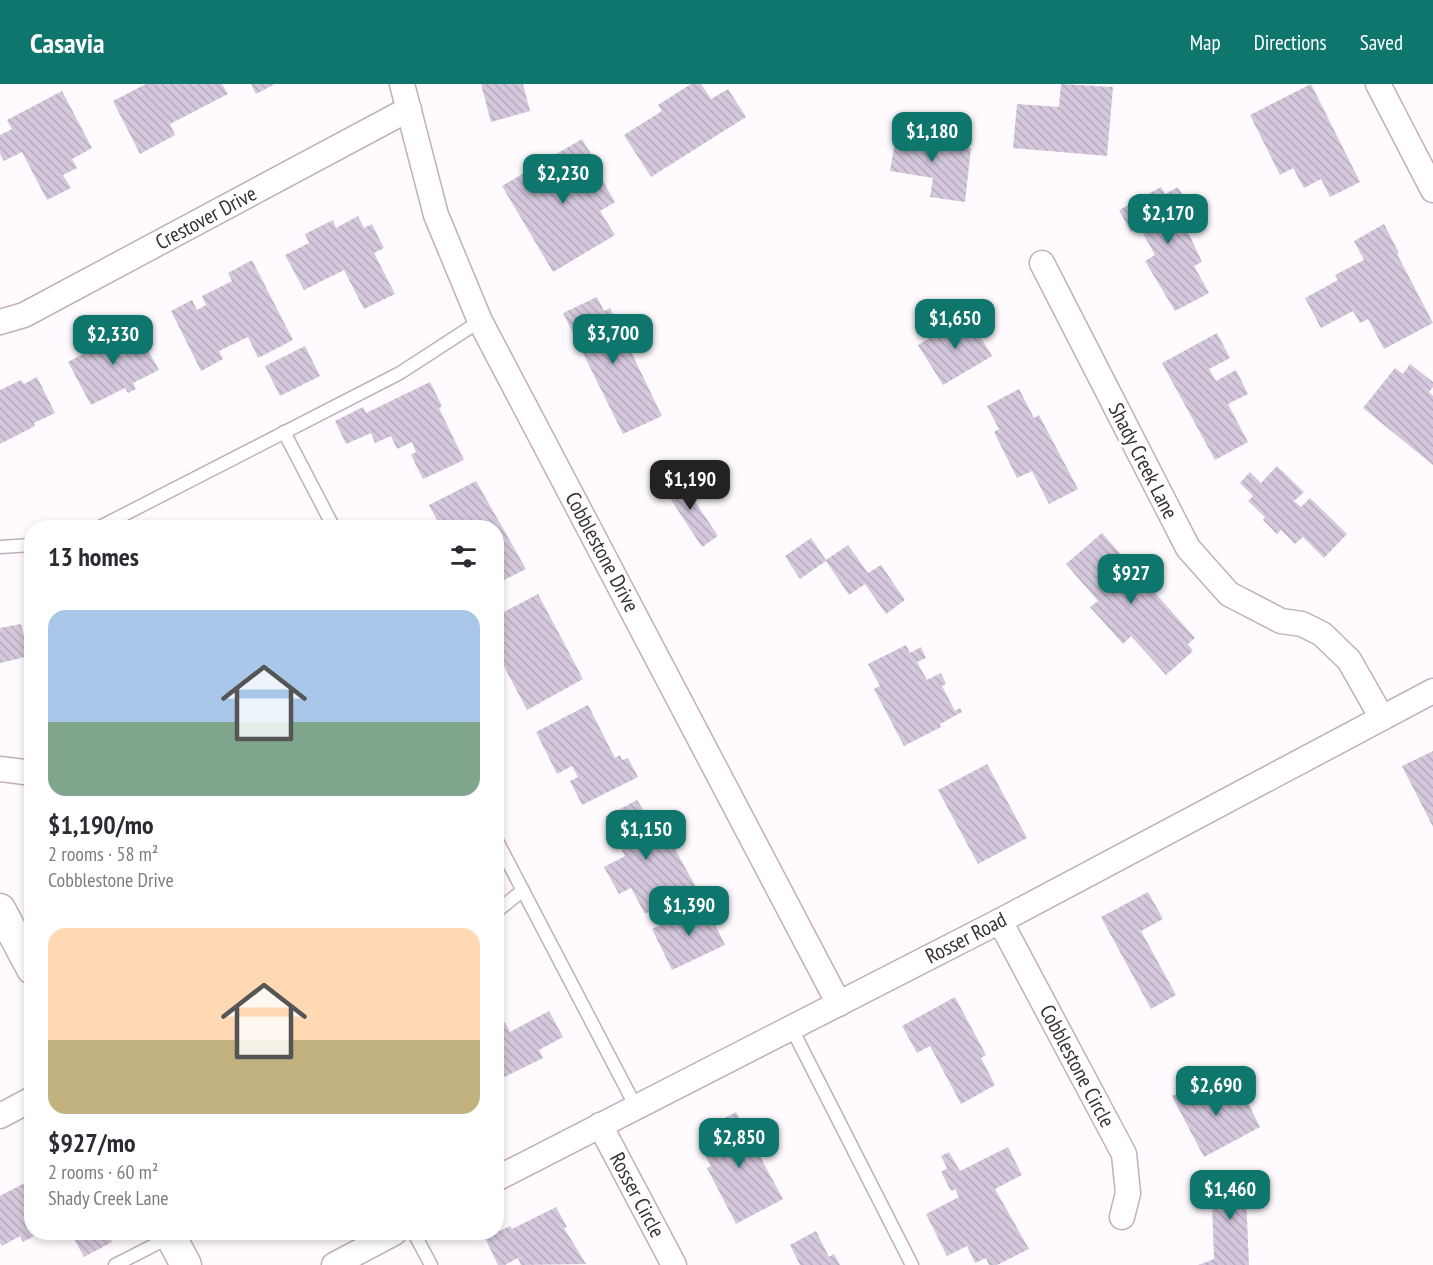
<!DOCTYPE html>
<html lang="en">
<head>
<meta charset="utf-8">
<style>
  :root { --surface:#fff; --page:#f7f7f7; --text:#2b2b33; --muted:#7c7c81; --accent:#0f766e }
  body { margin:0; font-family:"PT Sans Narrow",sans-serif; background:var(--page); color:var(--text); height:100vh; display:flex; flex-direction:column; font-size:22px; white-space:nowrap }
  * { box-sizing:border-box; margin:0 }
  p { font-size:20px; color:var(--muted) }
  .icon { flex:none; width:33px; height:33px; fill:none; stroke:currentColor; stroke-width:2; stroke-linecap:round; stroke-linejoin:round }
  .map { position:relative; flex:1; overflow:hidden }
  .details { position:absolute; left:24px; top:436px; width:480px; height:720px; display:flex; flex-direction:column; background:var(--surface); border-radius:24px; box-shadow:0 3px 9px #0003 }
  .details>* { flex:none }
  .price { position:absolute; translate:-50% -51px; padding:0 14px; border-radius:12px; background:var(--accent); color:#fff; font-size:20px; line-height:39px; filter:drop-shadow(0 2px 3px #0008) }
  .price::after { content:''; position:absolute; left:50%; top:36px; width:18px; height:14px; margin-left:-9px; background:inherit; clip-path:polygon(0 0,100% 0,50% 100%) }
  .price.on { background:#222; color:#fff }
  ul { padding:0; list-style:none }
  li { display:grid; align-content:center; gap:12px; height:318px; padding:0 24px }
  li span { display:grid; place-items:center; height:186px; border-radius:18px; color:#555 }
  li>.icon { margin-inline-start:auto }
  span .icon { width:108px; height:108px; fill:#fffc; stroke-width:1 }
  li b { font-size:26px }
  h2 { display:flex; justify-content:space-between; align-items:center; height:72px; padding:0 24px; font-size:26px }
  header { display:flex; align-items:center; gap:36px; box-sizing:border-box; height:84px; padding:0 30px; background:var(--accent); color:#fff }
  header strong { font-size:28px }
  nav { display:flex; gap:33px; margin-inline-start:auto; font-size:21px }
  .map>svg:first-child { display:block }
  .building { fill:url(#building-back-hatch) }
  .lines { fill:none; stroke-linecap:round; stroke-linejoin:round }
  .service-casing { stroke:#c2afbd; stroke-width:15 }
  .minor-casing { stroke:#c2afbd; stroke-width:27 }
  .tertiary-casing { stroke:#c2afbd; stroke-width:33 }
  .service { stroke:#fff; stroke-width:12 }
  .minor { stroke:#fff; stroke-width:24 }
  .tertiary { stroke:#fff; stroke-width:30 }
  .labels { text-anchor:middle; stroke-width:6; stroke-linejoin:round; paint-order:stroke }
  .street-label { font-size:21px; fill:#372f35; stroke:#fff }
</style>
</head>
<body>
<header>
<strong>Casavia</strong>
<nav><a>Map</a><a>Directions</a><a>Saved</a></nav>
</header>
<div class="map">
<svg width="1433" height="1181" viewBox="0 0 1433 1181">
  <defs>
    <pattern id="building-back-hatch" width="6" height="6" patternUnits="userSpaceOnUse" patternTransform="scale(1.5)"><rect width="6" height="6" fill="#d3c8dc"/><path d="M-1 5l2 2M0 0l6 6M5-1l2 2" fill="none" stroke="#b6acbd"/></pattern>
  </defs>
  <rect width="100%" height="100%" fill="#fefafd"/>
  <g class="building">
    <path d="M146 0H222L228 10 170 40 175 51 140 70 113 17Z"/>
    <path d="M251 0H275L256 10Z"/>
    <path d="M481 0H523L530 27 491 38Z"/>
    <path d="M691 0H701L711 15 728 5 746 33 651 93 624 51 662 27 658 21Z"/>
    <path d="M1061 0 1113 3 1107 72 1013 64 1017 20 1059 23Z"/>
    <path d="M1311 0 1360 98 1330 113 1321 95 1304 104 1293 84 1280 91 1250 31Z"/>
    <path d="M62 7 92 64 72 75 77 84 63 91 71 104 47 116 22 68 4 77 0 70V51L12 45 7 36Z"/>
    <path d="M898 41 933 46 930 60 958 65 959 62 971 64 965 118 930 113 933 94 890 87Z"/>
    <path d="M582 55 597 80 594 82 615 118 600 127 615 151 553 188 502 102Z"/>
    <path d="M1161 103 1165 110 1178 103 1187 119 1177 124 1202 178 1194 182 1209 209 1175 227 1145 177 1155 171 1140 144 1131 148 1119 126Z"/>
    <path d="M358 132 364 144 372 140 384 164 374 169 395 210 364 225 344 186 304 206 285 171 309 159 305 150 333 136 336 144Z"/>
    <path d="M1384 140 1399 169 1397 170 1433 239 1384 265 1368 235 1360 239 1353 227 1321 244 1305 214 1338 196 1335 191 1364 176 1354 157Z"/>
    <path d="M252 176 293 256 258 274 248 253 219 267 223 275 201 287 171 227 192 216 197 226 206 221 202 212 232 197 228 189Z"/>
    <path d="M597 213 604 227 610 224 662 332 623 350 563 229Z"/>
    <path d="M967 231 992 272 943 301 918 261Z"/>
    <path d="M132 244 135 249 138 248 159 286 133 299 136 305 128 309 125 304 91 321 68 278Z"/>
    <path d="M1217 249 1230 274 1209 285 1216 297 1236 286 1248 310 1228 320 1248 358 1215 376 1162 279Z"/>
    <path d="M305 262 320 292 280 312 265 282Z"/>
    <path d="M1410 280 1433 298V303L1429 308 1433 312V381L1363 324 1395 284 1403 290Z"/>
    <path d="M37 293 55 329 34 339 35 342 0 360V306L21 296 24 300Z"/>
    <path d="M430 298 442 322 439 324 464 376 423 395 411 371 416 368 412 358 397 365 391 352 375 359 371 349 346 360 335 337 363 323 366 329Z"/>
    <path d="M1019 305 1034 334 1039 331 1078 405 1049 420 1032 387 1017 394 994 348 999 345 987 322Z"/>
    <path d="M1277 382 1304 408 1294 417 1301 423 1310 414 1347 450 1324 474 1303 453 1295 460 1281 446 1277 450 1263 436 1265 433 1248 417 1253 412 1240 399 1250 388 1261 399Z"/>
    <path d="M678 392 718 452 702 463 662 402Z"/>
    <path d="M476 397 526 485 496 500V444H441L429 421Z"/>
    <path d="M1102 449 1195 554 1188 560 1193 567 1166 591 1131 552 1123 560 1090 523 1098 517 1066 480Z"/>
    <path d="M811 454 826 476 848 461 868 489 881 481 905 516 886 530 865 500 849 511 826 477 800 495 785 472Z"/>
    <path d="M538 510 583 595 527 626 504 582 500 584 496 576V524L500 530Z"/>
    <path d="M21 540 29 572 0 579V544Z"/>
    <path d="M906 561 910 569 921 563 926 574 917 578 927 596 941 589 946 600 942 602 955 627 960 624 962 628 940 640 941 643 904 662 874 605 880 602 868 580Z"/>
    <path d="M588 621 615 674 620 671 622 676 628 674 638 693 582 721 570 697 578 693 572 682 557 690 536 648Z"/>
    <path d="M1433 667V743L1402 682Z"/>
    <path d="M987 680 1027 754 978 780 938 706Z"/>
    <path d="M637 716 665 761 671 758 696 803 645 830 631 804 619 810 604 783 625 772 605 733Z"/>
    <path d="M1148 808 1163 835 1141 847 1176 911 1151 925 1101 833Z"/>
    <path d="M705 820 725 861 672 886 652 845Z"/>
    <path d="M955 913 986 971 981 974 995 1001 961 1020 930 962 917 969 902 942Z"/>
    <path d="M549 927 563 953 539 966 543 974 496 997V942L505 938 510 948Z"/>
    <path d="M1200 998 1211 1018 1240 1003 1260 1043 1204 1073 1172 1012Z"/>
    <path d="M736 1028 783 1115 736 1140 707 1084 711 1082 705 1071 711 1068 700 1047Z"/>
    <path d="M1008 1063 1022 1091 995 1105 1029 1165 997 1181H989L986 1174 975 1179 967 1162 947 1172 926 1130 959 1113 955 1105 951 1107 941 1088 947 1084 941 1072 949 1068 960 1087Z"/>
    <path d="M1245 1090 1249 1181H1198L1214 1175 1211 1091Z"/>
    <path d="M32 1095V1149H52L42 1154 40 1149 23 1158 20 1152 2 1162 0 1159V1112Z"/>
    <path d="M556 1123 567 1143 564 1144 586 1180 521 1181 518 1174 505 1181H498L485 1154 510 1142 512 1145Z"/>
    <path d="M816 1147 829 1173 834 1170 840 1181H800L790 1161Z"/>
    <path d="M71 1149H108L112 1158 84 1173Z"/>
  </g>
  <g class="lines">
    <g class="service-casing">
      <g id="service">
        <path d="M284 348 334 444"/>
        <path d="M98 444 400 289 480 237"/>
        <path d="M0 463 32 461"/>
        <path d="M496 755 636 1023"/>
        <path d="M496 828 523 806"/>
        <path d="M792 945 912 1181"/>
        <path d="M414 1149 431 1181"/>
        <path d="M115 1181 170 1153"/>
      </g>
    </g>
    <g class="minor-casing">
      <g id="minor">
        <path d="M402 0 436 131 480 237 839 920"/>
        <path d="M1378 0 1433 106"/>
        <path d="M1042 179 1188 464 1229 510 1281 537 1302 540 1322 550 1349 576 1382 634"/>
        <path d="M0 238 24 231 409 25"/>
        <path d="M0 685 32 689"/>
        <path d="M1000 837 1124 1070 1128 1109 1122 1133"/>
        <path d="M0 1032 32 1015"/>
        <path d="M600 1041 674 1181"/>
        <path d="M496 1095 1000 837 1433 607"/>
        <path d="M334 1181 394 1149"/>
      </g>
    </g>
    <g class="tertiary-casing">
      <g id="tertiary">
        <path d="M0 825 32 885"/>
        <path d="M169 1149 186 1181"/>
      </g>
    </g>
    <use href="#service" class="service"/>
    <use href="#minor" class="minor"/>
    <use href="#tertiary" class="tertiary"/>
  </g>
  <g class="labels">
    <g class="street-label">
      <text transform="translate(206 134) rotate(-28)" y="7">Crestover Drive</text>
      <text transform="translate(1143 377) rotate(63)" y="7">Shady Creek Lane</text>
      <text transform="translate(602 468) rotate(62)" y="7">Cobblestone Drive</text>
      <text transform="translate(966 854) rotate(-27)" y="7">Rosser Road</text>
      <text transform="translate(1077 982) rotate(62)" y="7">Cobblestone Circle</text>
      <text transform="translate(637 1111) rotate(62)" y="7">Rosser Circle</text>
    </g>
  </g>
</svg>
<b class="price" style="left:932px;top:79px">$1,180</b>
<b class="price" style="left:563px;top:121px">$2,230</b>
<b class="price" style="left:1168px;top:161px">$2,170</b>
<b class="price" style="left:955px;top:266px">$1,650</b>
<b class="price" style="left:613px;top:281px">$3,700</b>
<b class="price" style="left:113px;top:282px">$2,330</b>
<b class="price on" style="left:690px;top:427px">$1,190</b>
<b class="price" style="left:1131px;top:521px">$927</b>
<b class="price" style="left:646px;top:777px">$1,150</b>
<b class="price" style="left:689px;top:853px">$1,390</b>
<b class="price" style="left:1216px;top:1033px">$2,690</b>
<b class="price" style="left:739px;top:1085px">$2,850</b>
<b class="price" style="left:1230px;top:1137px">$1,460</b>
<section class="details">
<h2>13 homes<svg class="icon" aria-label="filters" viewBox="0 0 24 24"><path d="M4 7h16M4 17h16"/><circle cx="9" cy="7" r="2"/><circle cx="15" cy="17" r="2"/></svg></h2>
<ul>
<li><span style="background:linear-gradient(#a9c7e8 60%,#7fa58c 0)"><svg class="icon" aria-label="home" viewBox="0 0 24 24"><path d="M3 11l9-7 9 7M6 9v11h12V9"/></svg></span><div><b>$1,190/mo</b><p>2 rooms · 58 m²</p><p>Cobblestone Drive</p></div></li>
<li><span style="background:linear-gradient(#ffd9b3 60%,#c2b280 0)"><svg class="icon" aria-label="home" viewBox="0 0 24 24"><path d="M3 11l9-7 9 7M6 9v11h12V9"/></svg></span><div><b>$927/mo</b><p>2 rooms · 60 m²</p><p>Shady Creek Lane</p></div></li>
</ul>
</section>
</div>
</body>
</html>
